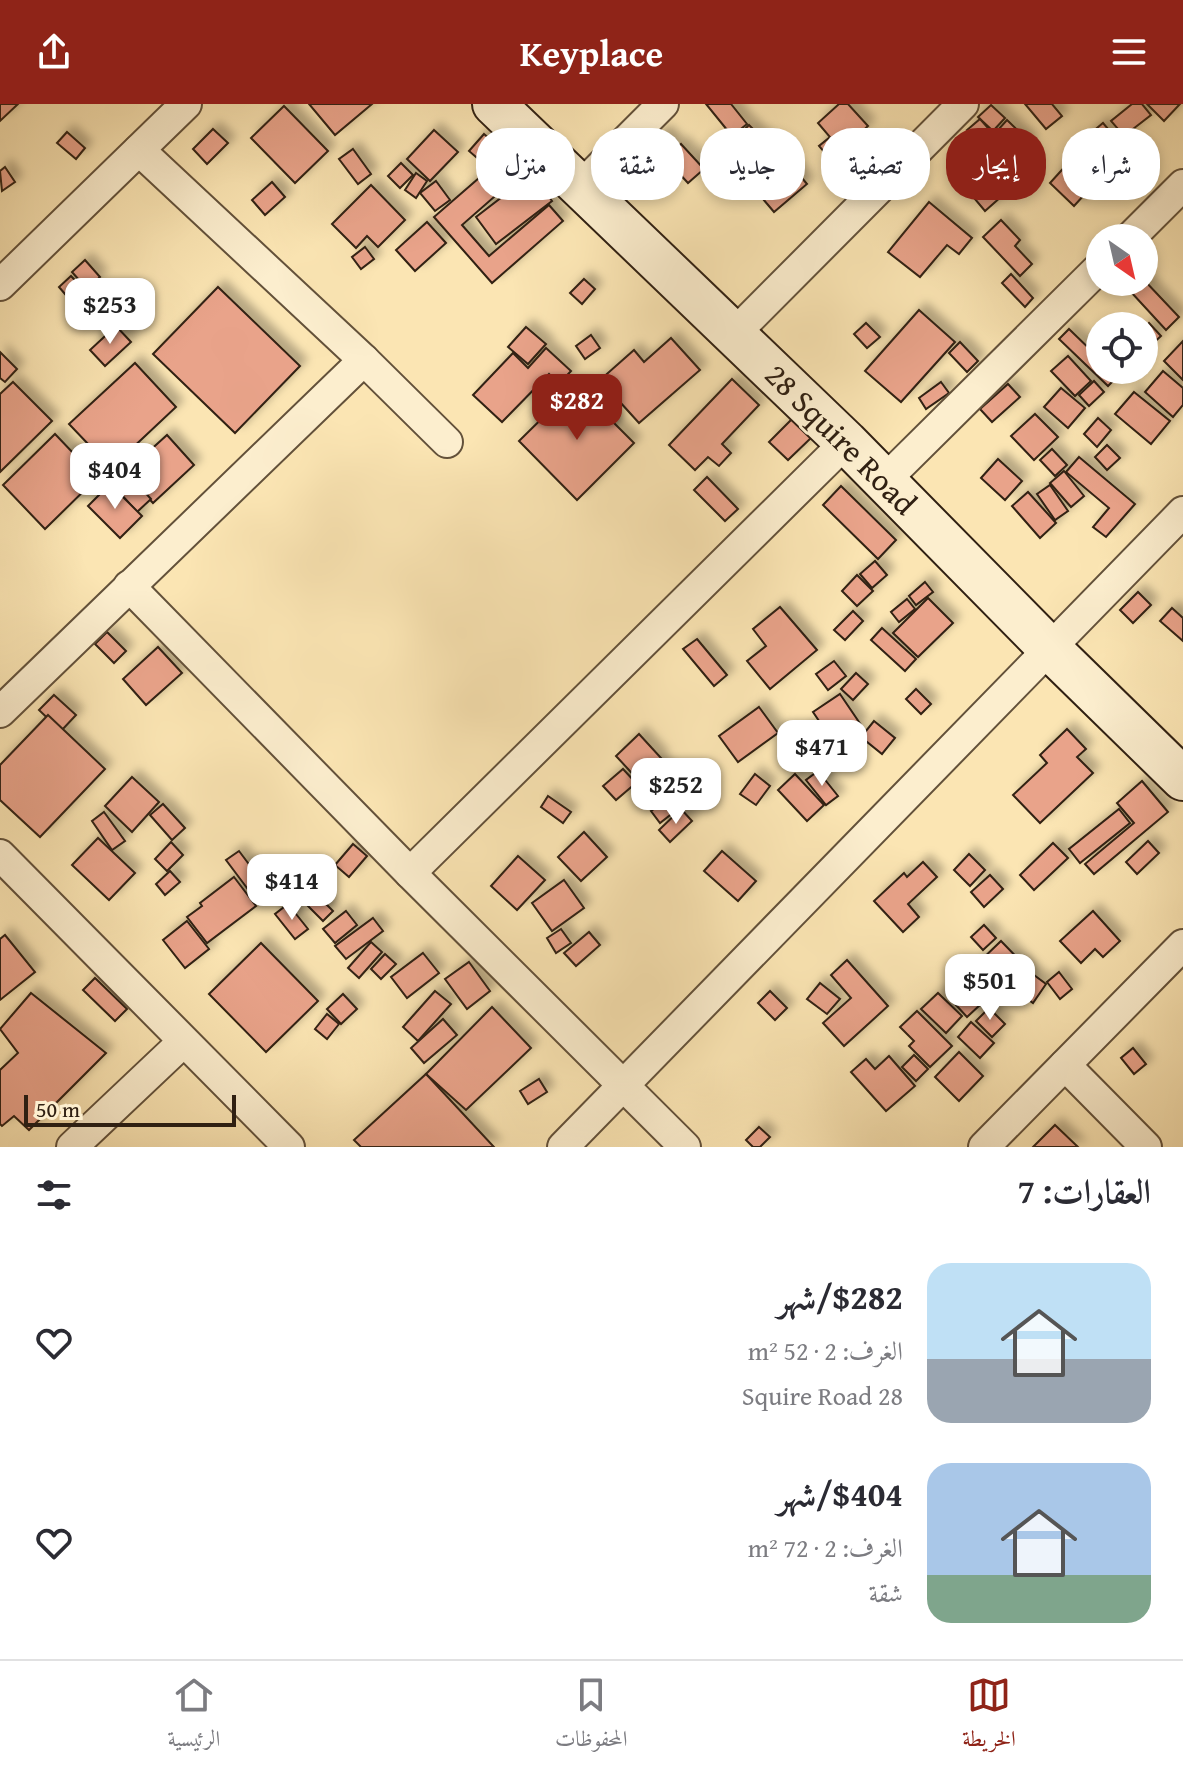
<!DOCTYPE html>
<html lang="ar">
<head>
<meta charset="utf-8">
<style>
  :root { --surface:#fff; --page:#f2f2f3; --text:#2b2b33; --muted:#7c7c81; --line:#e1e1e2; --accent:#8f2418 }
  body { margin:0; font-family:"Gentium Book Plus",Amiri,serif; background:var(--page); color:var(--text); direction:rtl; height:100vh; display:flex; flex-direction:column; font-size:30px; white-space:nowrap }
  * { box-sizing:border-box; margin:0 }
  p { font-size:26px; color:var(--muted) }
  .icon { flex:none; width:44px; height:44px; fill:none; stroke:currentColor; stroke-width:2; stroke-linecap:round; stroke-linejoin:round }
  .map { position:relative; height:1043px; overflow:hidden; direction:ltr }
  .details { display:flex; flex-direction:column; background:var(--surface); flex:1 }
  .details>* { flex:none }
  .guide { position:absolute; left:24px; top:24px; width:1136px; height:72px; direction:rtl; display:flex; gap:16px }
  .needle { width:52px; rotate:146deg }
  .tools { position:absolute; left:1086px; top:120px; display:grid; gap:16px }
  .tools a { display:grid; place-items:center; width:72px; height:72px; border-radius:50%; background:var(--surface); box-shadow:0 4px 12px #0003; font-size:40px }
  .scale { position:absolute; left:24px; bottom:20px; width:212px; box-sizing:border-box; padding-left:8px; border:4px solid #302012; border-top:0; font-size:22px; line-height:28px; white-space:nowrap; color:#302012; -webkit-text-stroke:6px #fceece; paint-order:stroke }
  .price { position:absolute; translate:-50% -68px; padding:0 18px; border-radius:16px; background:#fff; color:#222; font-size:26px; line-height:52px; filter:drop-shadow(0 2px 4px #0008) }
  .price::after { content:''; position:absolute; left:50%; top:48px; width:24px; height:18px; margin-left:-12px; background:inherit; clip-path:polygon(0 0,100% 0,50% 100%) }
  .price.current { background:var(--accent); color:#fff }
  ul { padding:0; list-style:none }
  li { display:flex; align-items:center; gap:24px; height:200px; padding:0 32px }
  li span { display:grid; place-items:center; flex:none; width:224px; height:160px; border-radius:24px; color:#555 }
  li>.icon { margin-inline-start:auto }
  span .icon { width:96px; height:96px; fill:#fffc; stroke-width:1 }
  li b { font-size:34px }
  h2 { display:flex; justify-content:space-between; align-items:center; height:96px; padding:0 32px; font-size:34px }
  .tag { padding:0 28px; border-radius:32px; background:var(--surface); box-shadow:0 4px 12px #0003; font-size:28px; line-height:72px }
  .tag.current { background:var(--accent); color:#fff }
  header { display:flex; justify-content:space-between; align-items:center; height:104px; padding:0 32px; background:var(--accent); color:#fff; font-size:36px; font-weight:600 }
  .tab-bar { display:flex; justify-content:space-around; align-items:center; height:112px; border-top:2px solid var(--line); background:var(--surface); font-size:22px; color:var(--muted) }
  .tab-bar a { display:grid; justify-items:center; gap:4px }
  .tab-bar .current { color:var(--accent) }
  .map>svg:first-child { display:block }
  .building { fill:#e9a38a; stroke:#302012; stroke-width:2; filter:url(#shadow) }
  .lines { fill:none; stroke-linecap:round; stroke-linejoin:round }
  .street-casing { stroke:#63513a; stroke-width:34 }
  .secondary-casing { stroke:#302012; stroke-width:46 }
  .street { stroke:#fceece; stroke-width:30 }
  .secondary { stroke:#fceece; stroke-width:42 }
  .labels { text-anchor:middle; stroke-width:6; stroke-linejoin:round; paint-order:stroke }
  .street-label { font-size:32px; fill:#302012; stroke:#fceece }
</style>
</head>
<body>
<header><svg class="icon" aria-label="menu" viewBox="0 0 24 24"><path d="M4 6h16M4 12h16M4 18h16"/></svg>Keyplace<svg class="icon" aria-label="share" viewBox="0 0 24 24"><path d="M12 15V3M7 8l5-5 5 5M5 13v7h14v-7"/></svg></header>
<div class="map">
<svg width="1183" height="1043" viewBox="0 0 1183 1043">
  <defs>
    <filter id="shadow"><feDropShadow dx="7" dy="-7" stdDeviation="4" flood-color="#0004"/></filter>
  </defs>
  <rect width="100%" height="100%" fill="#fbe5b3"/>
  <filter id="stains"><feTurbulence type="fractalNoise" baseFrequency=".0025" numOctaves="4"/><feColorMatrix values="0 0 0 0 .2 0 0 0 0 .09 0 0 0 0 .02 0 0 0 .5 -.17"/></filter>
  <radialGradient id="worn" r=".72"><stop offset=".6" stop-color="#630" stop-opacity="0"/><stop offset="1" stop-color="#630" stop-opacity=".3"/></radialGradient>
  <g class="building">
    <path d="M0 0H18L0 17Z"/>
    <path d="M309 0H372L335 31Z"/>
    <path d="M706 0H731L747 20 732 32Z"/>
    <path d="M839 0H848L868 22 831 56 819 42 830 33 818 19Z"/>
    <path d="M1025 0H1052L1062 12 1046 25Z"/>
    <path d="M1132 0H1142L1151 11 1124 32 1111 17Z"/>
    <path d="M1147 0H1180L1164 17Z"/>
    <path d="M991 1 1005 14 993 27 978 13Z"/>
    <path d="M284 2 328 47 295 79 251 34Z"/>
    <path d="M980 15 1028 69 985 107 964 82 994 57 967 26Z"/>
    <path d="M1007 16 1030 38 1019 49 997 27Z"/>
    <path d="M1103 19 1119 38 1101 52 1085 34Z"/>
    <path d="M749 21 761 33 749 45 737 33Z"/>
    <path d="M213 25 228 39 207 60 193 45Z"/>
    <path d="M434 26 458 48 430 77 407 55Z"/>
    <path d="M67 28 85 44 76 55 57 39Z"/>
    <path d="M663 28 676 40 664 53 651 41Z"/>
    <path d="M484 30 498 42 483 59 469 47Z"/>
    <path d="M764 33 774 42 752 65 742 57Z"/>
    <path d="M681 40 704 65 688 79 665 54Z"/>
    <path d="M353 45 371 70 358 80 339 55Z"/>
    <path d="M973 50 983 66 964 77 954 62Z"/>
    <path d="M785 54 807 80 774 108 752 82Z"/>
    <path d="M1070 57 1095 79 1074 102 1050 79Z"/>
    <path d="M401 59 413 71 400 84 388 72Z"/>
    <path d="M494 61 510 79 462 121 489 152 549 101 563 117 492 179 434 113Z"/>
    <path d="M5 63 15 78 2 87 0 67Z"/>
    <path d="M416 69 427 77 416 94 405 86Z"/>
    <path d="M532 70 552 97 496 140 476 113Z"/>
    <path d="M436 77 450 96 435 107 420 89Z"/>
    <path d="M272 78 285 93 265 111 252 96Z"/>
    <path d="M371 81 405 116 378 143 367 132 356 144 332 120Z"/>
    <path d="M929 98 972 134 959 150 947 141 920 173 888 148Z"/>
    <path d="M1001 116 1020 136 1015 142 1032 160 1020 172 983 133Z"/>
    <path d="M427 118 446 139 415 167 396 146Z"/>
    <path d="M365 143 374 155 361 165 352 153Z"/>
    <path d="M85 156 100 173 87 185 72 168Z"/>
    <path d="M1011 170 1033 194 1025 203 1002 179Z"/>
    <path d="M71 172 84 186 71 197 59 183Z"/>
    <path d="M584 175 595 185 582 200 570 189Z"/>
    <path d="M1144 176 1179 213 1166 226 1131 188Z"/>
    <path d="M218 183 300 262 235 329 153 250Z"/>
    <path d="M89 185 106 204 90 218 73 199Z"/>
    <path d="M919 206 955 238 901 298 865 267Z"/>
    <path d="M866 219 880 233 867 244 854 230Z"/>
    <path d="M1149 219 1161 232 1149 243 1144 238V224Z"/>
    <path d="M116 222 131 238 105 262 90 246Z"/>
    <path d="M526 223 546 240 528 260 508 243Z"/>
    <path d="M1069 225 1100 255V266H1112L1118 272 1108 282 1059 235Z"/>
    <path d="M591 231 600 244 585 255 576 242Z"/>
    <path d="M671 234 700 266 639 319 600 276 634 246 644 258Z"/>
    <path d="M1183 237V276L1164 257Z"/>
    <path d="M960 238 978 257 967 268 949 249Z"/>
    <path d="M546 244 571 267 559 280 549 270 502 318 473 291 513 249 528 264Z"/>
    <path d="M0 248 17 265 5 278 0 274Z"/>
    <path d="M1068 252 1091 277 1075 292 1051 267Z"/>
    <path d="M135 259 176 303 111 364 69 320Z"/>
    <path d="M1163 267 1183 284V301L1173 313 1145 288Z"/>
    <path d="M732 275 759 301 722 340 731 349 719 362 708 353 695 366 669 341Z"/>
    <path d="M1094 277 1104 288 1089 302 1079 291Z"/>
    <path d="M13 278 52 317 0 368V290Z"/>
    <path d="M941 278 949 289 926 305 919 294Z"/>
    <path d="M1008 280 1020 293 992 318 980 305Z"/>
    <path d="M576 281 634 339 577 396 519 337Z"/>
    <path d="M1061 284 1085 304 1068 324 1044 303Z"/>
    <path d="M1134 288 1170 317 1151 340 1115 310Z"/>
    <path d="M1035 310 1058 333 1034 356 1011 332Z"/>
    <path d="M794 313 813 332 788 356 769 338Z"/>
    <path d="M1098 314 1111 326 1097 343 1084 330Z"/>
    <path d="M55 330 97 374 45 425 3 381Z"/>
    <path d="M167 331 194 361 153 399 125 369Z"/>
    <path d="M1107 341 1120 354 1107 366 1095 353Z"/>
    <path d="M1052 345 1067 361 1055 372 1040 356Z"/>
    <path d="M1079 353 1135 400 1106 433 1093 423 1109 404 1066 368Z"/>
    <path d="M998 355 1022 377 1005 396 981 374Z"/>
    <path d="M125 366 151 395 137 408 111 379Z"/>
    <path d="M1064 367 1084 392 1071 403 1050 379Z"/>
    <path d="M707 373 738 405 725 417 694 386Z"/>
    <path d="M110 380 142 412 120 434 88 402Z"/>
    <path d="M1050 381 1068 407 1055 416 1037 390Z"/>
    <path d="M841 382 896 436 878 455 823 401Z"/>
    <path d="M1028 388 1056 419 1040 434 1012 402Z"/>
    <path d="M875 457 887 471 872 484 860 470Z"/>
    <path d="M857 471 873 487 857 502 842 487Z"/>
    <path d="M925 478 933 488 916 501 909 492Z"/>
    <path d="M1138 488 1151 501 1133 519 1120 506Z"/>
    <path d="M928 494 953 519 918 553 893 529Z"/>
    <path d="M907 495 915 505 899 518 891 508Z"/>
    <path d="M780 503 817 546 770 585 747 557 766 542 753 525Z"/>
    <path d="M1172 504 1183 514V537L1160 517Z"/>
    <path d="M853 507 863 517 845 536 834 526Z"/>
    <path d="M882 524 916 555 905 567 871 536Z"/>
    <path d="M107 528 126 547 114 559 95 540Z"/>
    <path d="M697 535 727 571 714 582 683 545Z"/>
    <path d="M158 543 182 569 146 601 123 575Z"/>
    <path d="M834 557 846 572 828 586 816 570Z"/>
    <path d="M856 569 868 580 853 596 841 585Z"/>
    <path d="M916 585 931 600 921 610 906 595Z"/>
    <path d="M840 590 861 621 834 639 813 608Z"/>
    <path d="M54 591 76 611 61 627 39 606Z"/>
    <path d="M759 603 778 629 738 658 719 632Z"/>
    <path d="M48 611 105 665 40 733 0 696V661Z"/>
    <path d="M874 617 895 634 882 650 861 633Z"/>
    <path d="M809 624 827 644 812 657 794 637Z"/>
    <path d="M1067 625 1086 645 1077 653 1093 669 1040 719 1013 691 1047 659 1040 651Z"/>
    <path d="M639 630 661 654 658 657 674 675 654 693 616 652Z"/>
    <path d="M623 665 636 679 616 696 603 682Z"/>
    <path d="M818 667 838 692 826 701 806 676Z"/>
    <path d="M755 670 770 682 756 701 740 690Z"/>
    <path d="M795 670 824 701 807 717 778 686Z"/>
    <path d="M132 673 159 698 132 728 105 702Z"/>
    <path d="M683 674 695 686 683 699 671 687Z"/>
    <path d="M1142 677 1168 708 1094 770 1085 760 1134 719 1117 699Z"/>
    <path d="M548 692 571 708 563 719 541 703Z"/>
    <path d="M666 697 674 708 660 719 651 707Z"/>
    <path d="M163 700 185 724 172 736 150 711Z"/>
    <path d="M681 705 692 717 670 738 659 726Z"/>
    <path d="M1119 705 1130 719 1080 759 1069 745Z"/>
    <path d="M104 708 125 737 112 746 92 717Z"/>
    <path d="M584 728 607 753 581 777 558 753Z"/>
    <path d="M98 734 135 769 109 796 72 761Z"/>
    <path d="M1148 737 1159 749 1137 770 1126 758Z"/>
    <path d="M171 738 183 751 167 767 155 755Z"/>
    <path d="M1053 739 1068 754 1034 786 1020 771Z"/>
    <path d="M353 740 367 752 349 773 335 761Z"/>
    <path d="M239 747 272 791 259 800 226 756Z"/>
    <path d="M722 747 756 777 738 797 704 767Z"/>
    <path d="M969 750 985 766 970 782 954 766Z"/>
    <path d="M518 752 545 776 517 806 491 782Z"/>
    <path d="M923 758 937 773 908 800 919 813 903 828 874 797 904 769 907 773Z"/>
    <path d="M170 767 180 778 165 791 156 780Z"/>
    <path d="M990 771 1003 785 984 803 971 788Z"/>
    <path d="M234 773 256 802 207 839 187 813 202 802 200 799Z"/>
    <path d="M564 776 584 804 552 827 532 799Z"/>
    <path d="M310 784 333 807 323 817 300 794Z"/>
    <path d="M288 800 308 825 295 835 275 810Z"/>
    <path d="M346 807 357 821 335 839 323 825Z"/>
    <path d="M1093 807 1120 837 1103 853 1095 845 1081 859 1060 837Z"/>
    <path d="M373 814 383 827 346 855 335 842Z"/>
    <path d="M187 817 209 845 185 864 163 836Z"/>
    <path d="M984 821 996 834 983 846 971 833Z"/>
    <path d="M561 825 571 839 556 849 547 834Z"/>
    <path d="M589 828 600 841 576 862 564 849Z"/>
    <path d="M5 831 35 868 0 896V835Z"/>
    <path d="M1001 837 1030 867 1004 892 976 861Z"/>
    <path d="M371 838 382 848 359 874 348 864Z"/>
    <path d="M261 839 318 897 266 948 209 890Z"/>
    <path d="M423 849 439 869 407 894 391 873Z"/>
    <path d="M385 850 396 860 381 875 371 865Z"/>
    <path d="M847 856 888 902 844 942 823 919 851 894 831 871Z"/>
    <path d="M469 858 490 887 467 905 445 875Z"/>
    <path d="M1030 868 1046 880 1033 899 1017 887Z"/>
    <path d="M1059 868 1072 885 1060 895 1047 878Z"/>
    <path d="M95 874 127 905 115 917 83 886Z"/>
    <path d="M983 875 995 887 967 913 956 901Z"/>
    <path d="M820 879 840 895 827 910 807 895Z"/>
    <path d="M435 887 451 900 418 937 403 923Z"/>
    <path d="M770 887 787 904 775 916 758 899Z"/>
    <path d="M31 889 106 949 29 1026 14 1012 2 1022 0 1020V966L18 949 0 925Z"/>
    <path d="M938 889 962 912 946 929 921 905Z"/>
    <path d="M343 890 357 905 341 920 327 905Z"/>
    <path d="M492 903 531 944 466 1006 426 970Z"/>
    <path d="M989 904 1005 920 992 933 976 917Z"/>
    <path d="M917 907 952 942 930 963 909 942 914 937 900 923Z"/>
    <path d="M327 910 339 920 327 935 315 925Z"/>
    <path d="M443 915 457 931 424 959 411 944Z"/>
    <path d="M971 918 994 939 980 954 958 933Z"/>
    <path d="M1133 944 1146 960 1134 970 1121 954Z"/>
    <path d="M959 948 983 972 959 997 935 973Z"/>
    <path d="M914 951 928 965 916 977 902 963Z"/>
    <path d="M889 952 915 982 886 1007 851 968 866 955 875 965Z"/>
    <path d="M426 970 494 1043H361L354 1036Z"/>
    <path d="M539 975 547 988 528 1000 520 987Z"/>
    <path d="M1055 1021 1078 1043H1033Z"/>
    <path d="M759 1023 770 1033 760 1043H753L746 1036Z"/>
  </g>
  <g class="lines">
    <g class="street-casing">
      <g id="street">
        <path d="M139 46 364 256 447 338"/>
        <path d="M581 82 663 0"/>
        <path d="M1130 134 1183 81"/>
        <path d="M0 181 186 0"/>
        <path d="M735 229 963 0"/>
        <path d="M884 377 1100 163"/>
        <path d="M129 482 410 769 685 1043"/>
        <path d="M0 608 364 256"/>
        <path d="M0 751 289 1043"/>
        <path d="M410 769 846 338"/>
        <path d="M1065 961 1146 1043"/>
        <path d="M72 1043 183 938"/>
        <path d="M563 1043 1183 408"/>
        <path d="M984 1043 1183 841"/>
      </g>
    </g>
    <g class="secondary-casing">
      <path id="secondary" d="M494 0 846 338 1050 545 1183 675"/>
    </g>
    <use href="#street" class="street"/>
    <use href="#secondary" class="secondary"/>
  </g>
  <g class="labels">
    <g class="street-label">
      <text transform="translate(841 335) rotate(45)" y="11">28 Squire Road</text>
    </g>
  </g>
  <rect width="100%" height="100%" filter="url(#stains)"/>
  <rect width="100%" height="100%" fill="url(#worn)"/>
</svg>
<div class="tools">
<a><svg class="needle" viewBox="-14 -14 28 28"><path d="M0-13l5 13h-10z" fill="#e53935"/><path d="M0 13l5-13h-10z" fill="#7c7c81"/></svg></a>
<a><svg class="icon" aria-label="locate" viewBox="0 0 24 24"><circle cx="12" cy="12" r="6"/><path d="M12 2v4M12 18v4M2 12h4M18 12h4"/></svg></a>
</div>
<div class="scale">50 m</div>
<b class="price" style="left:110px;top:242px">$253</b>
<b class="price current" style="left:577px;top:338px">$282</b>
<b class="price" style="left:115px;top:407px">$404</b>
<b class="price" style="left:822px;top:684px">$471</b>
<b class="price" style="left:676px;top:722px">$252</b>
<b class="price" style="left:292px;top:818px">$414</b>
<b class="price" style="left:990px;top:918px">$501</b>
<div class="guide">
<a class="tag">شراء</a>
<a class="tag current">إيجار</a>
<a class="tag">تصفية</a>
<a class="tag">جديد</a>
<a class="tag">شقة</a>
<a class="tag">منزل</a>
</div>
</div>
<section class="details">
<h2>العقارات: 7<svg class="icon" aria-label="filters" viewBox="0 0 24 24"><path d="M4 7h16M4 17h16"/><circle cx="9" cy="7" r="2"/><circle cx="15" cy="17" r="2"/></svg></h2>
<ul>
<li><span style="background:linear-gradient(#bfe0f5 60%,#9aa5b1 0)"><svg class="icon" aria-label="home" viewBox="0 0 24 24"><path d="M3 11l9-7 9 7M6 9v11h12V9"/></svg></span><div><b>$282/شهر</b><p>الغرف: 2 · 52 m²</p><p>28 Squire Road</p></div><svg class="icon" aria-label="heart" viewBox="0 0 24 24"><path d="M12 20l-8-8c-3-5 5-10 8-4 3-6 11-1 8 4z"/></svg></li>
<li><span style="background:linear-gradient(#a9c7e8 70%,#7fa58c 0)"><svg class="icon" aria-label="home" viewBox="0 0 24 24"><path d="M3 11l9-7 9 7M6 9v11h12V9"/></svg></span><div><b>$404/شهر</b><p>الغرف: 2 · 72 m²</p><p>شقة</p></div><svg class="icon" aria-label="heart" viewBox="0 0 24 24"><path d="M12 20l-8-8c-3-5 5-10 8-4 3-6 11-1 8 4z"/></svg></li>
</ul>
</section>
<nav class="tab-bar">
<a class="current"><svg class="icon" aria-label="map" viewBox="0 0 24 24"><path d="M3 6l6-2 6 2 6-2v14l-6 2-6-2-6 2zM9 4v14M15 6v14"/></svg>الخريطة</a>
<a><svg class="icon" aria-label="saved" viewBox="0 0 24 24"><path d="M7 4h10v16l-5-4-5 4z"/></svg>المحفوظات</a>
<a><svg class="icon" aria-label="home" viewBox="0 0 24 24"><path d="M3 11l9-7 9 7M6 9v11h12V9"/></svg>الرئيسية</a>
</nav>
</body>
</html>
